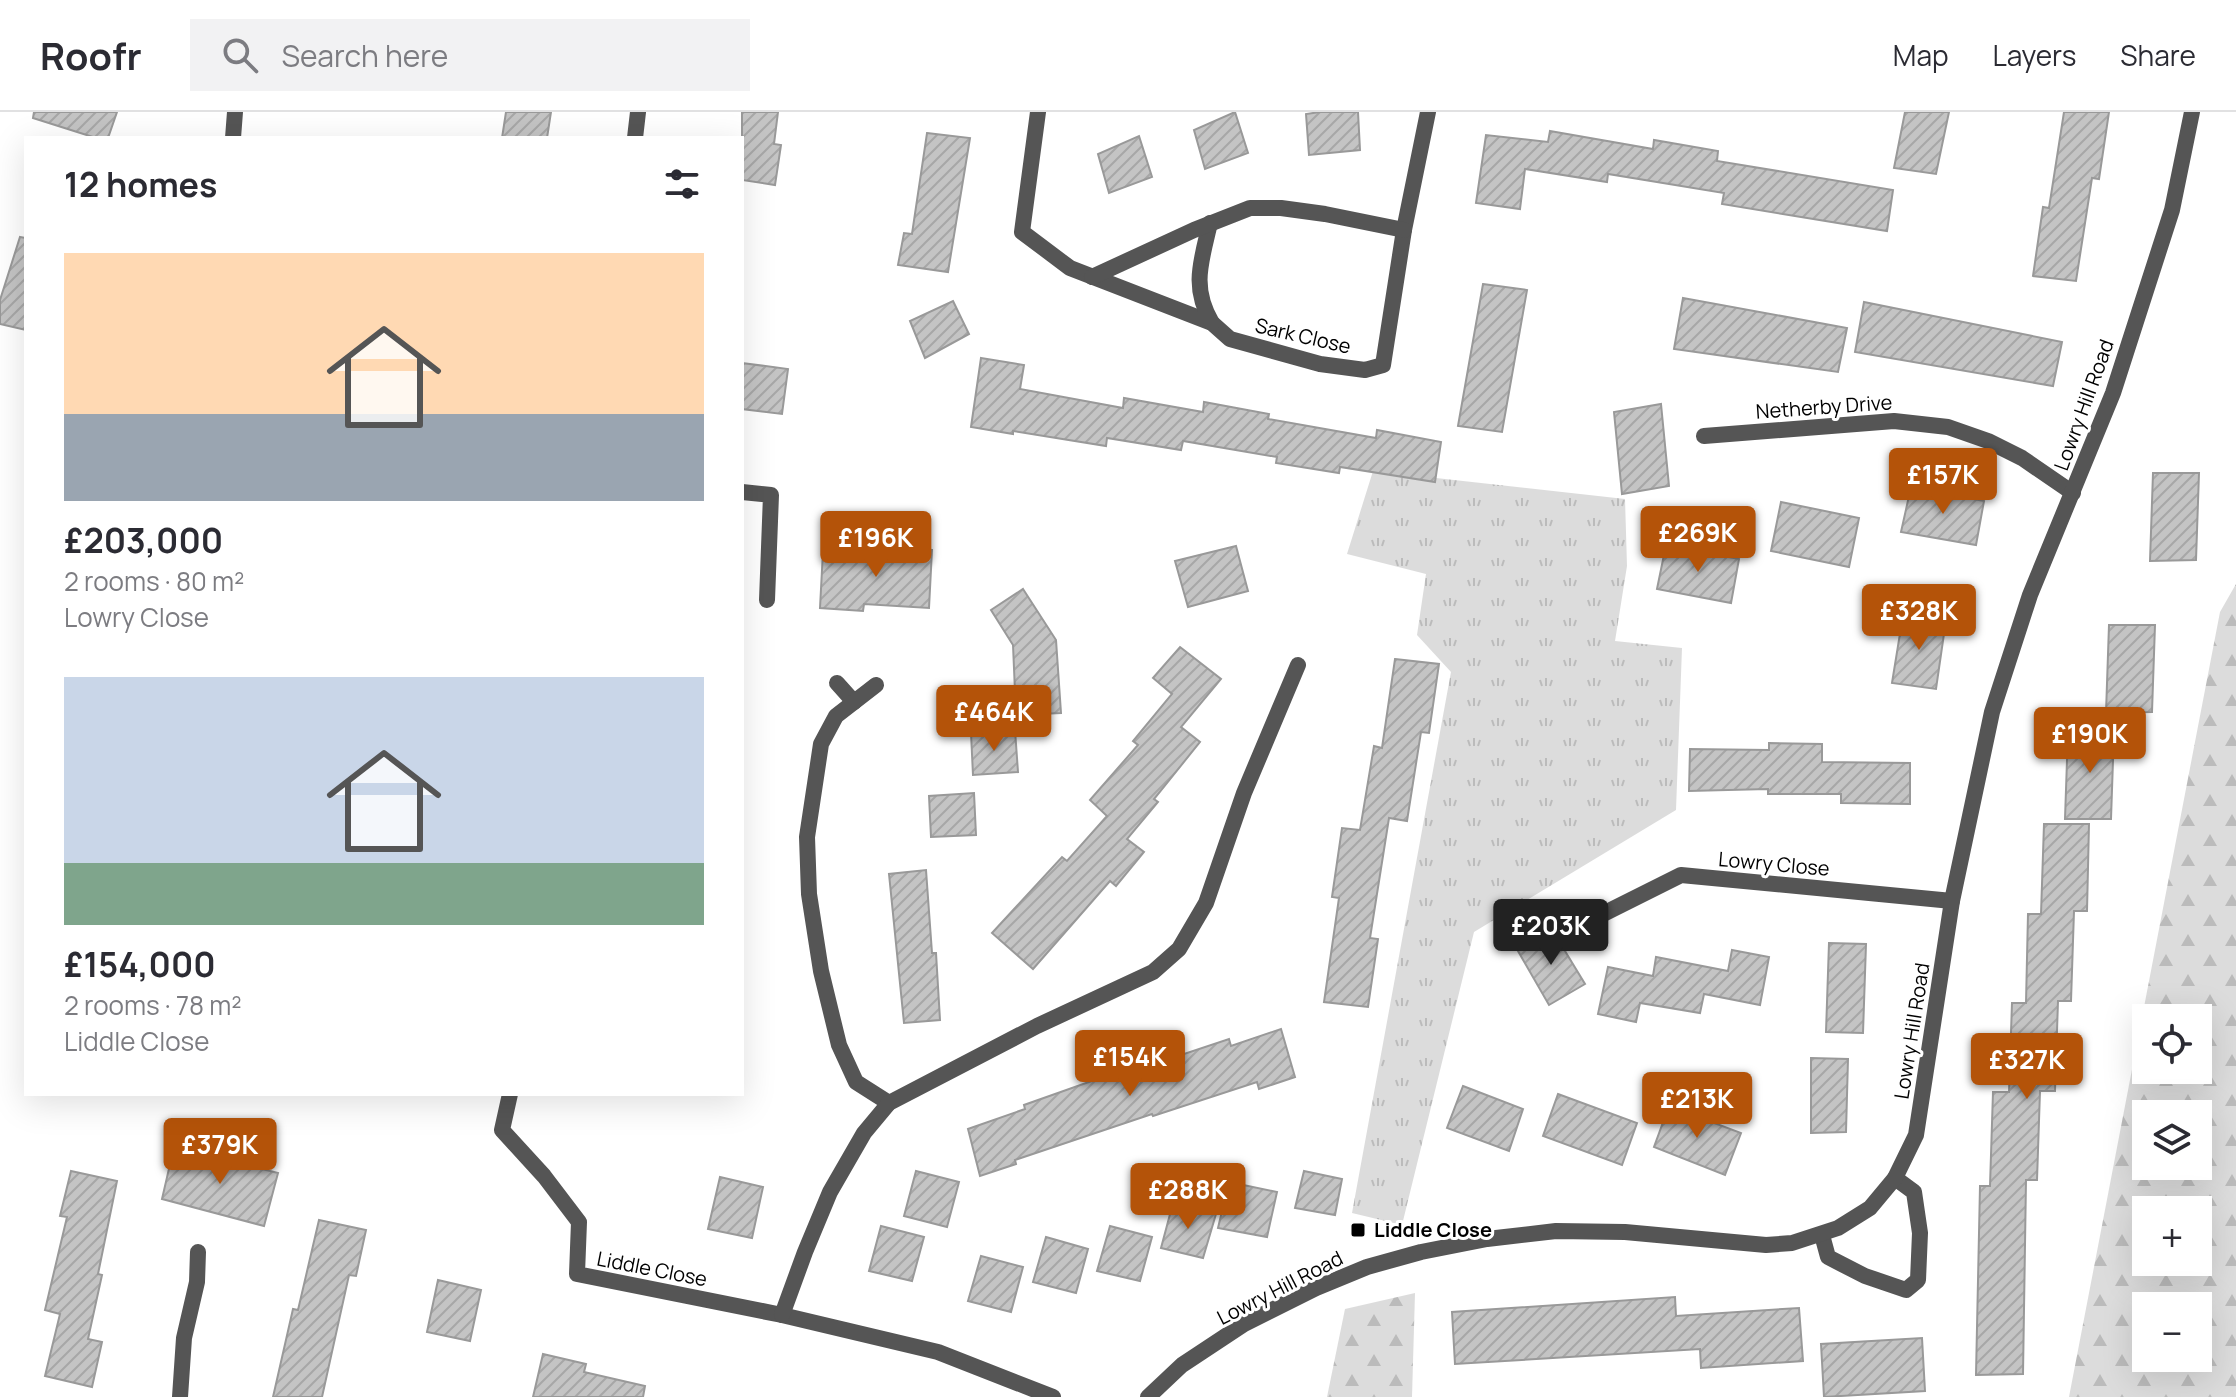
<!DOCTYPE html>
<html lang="en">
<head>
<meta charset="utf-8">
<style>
  :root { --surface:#fff; --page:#f2f2f3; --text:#2b2b33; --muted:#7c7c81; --line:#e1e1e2; --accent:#b45309 }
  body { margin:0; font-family:Manrope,sans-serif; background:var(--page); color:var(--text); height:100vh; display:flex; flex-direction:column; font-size:30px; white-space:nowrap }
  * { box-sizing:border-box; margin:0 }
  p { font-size:26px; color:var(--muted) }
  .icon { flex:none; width:44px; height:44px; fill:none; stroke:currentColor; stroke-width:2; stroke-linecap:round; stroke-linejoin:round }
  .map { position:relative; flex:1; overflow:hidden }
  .sheet { position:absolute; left:24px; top:24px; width:720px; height:960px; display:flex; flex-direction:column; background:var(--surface); border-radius:0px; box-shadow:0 8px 32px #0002 }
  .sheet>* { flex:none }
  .buttons { position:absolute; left:2132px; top:892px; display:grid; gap:16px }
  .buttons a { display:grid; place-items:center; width:80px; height:80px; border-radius:0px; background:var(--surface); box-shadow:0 8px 32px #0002; font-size:40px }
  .price { position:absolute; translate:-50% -68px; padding:0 18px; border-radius:8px; background:var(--accent); color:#fff; font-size:26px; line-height:52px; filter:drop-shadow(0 2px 4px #0008) }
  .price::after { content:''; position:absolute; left:50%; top:48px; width:24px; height:18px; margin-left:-12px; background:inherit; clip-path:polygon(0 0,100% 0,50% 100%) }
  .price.active { background:#222; color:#fff }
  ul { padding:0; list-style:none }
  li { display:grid; align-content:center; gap:16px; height:424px; padding:0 40px }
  li span { display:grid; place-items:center; height:248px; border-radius:0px; color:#555 }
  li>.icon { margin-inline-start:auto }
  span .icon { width:144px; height:144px; fill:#fffc; stroke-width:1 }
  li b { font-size:34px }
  h2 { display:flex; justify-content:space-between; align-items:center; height:96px; padding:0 40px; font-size:34px }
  header { display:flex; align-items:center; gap:48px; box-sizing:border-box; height:112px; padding:0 40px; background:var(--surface); border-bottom:2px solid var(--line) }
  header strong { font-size:38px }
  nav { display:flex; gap:44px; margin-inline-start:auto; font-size:28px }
  .search { width:560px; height:72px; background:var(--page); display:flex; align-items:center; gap:20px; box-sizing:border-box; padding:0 28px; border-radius:0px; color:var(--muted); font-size:30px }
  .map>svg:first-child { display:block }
  .grass { fill:url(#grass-tufts) }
  .forest { fill:url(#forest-firs); fill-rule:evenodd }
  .building { fill:url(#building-hatch); stroke:#999; stroke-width:2 }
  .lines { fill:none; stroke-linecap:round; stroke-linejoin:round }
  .street { stroke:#555; stroke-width:16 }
  .poi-dot { fill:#000; stroke:#fff; stroke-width:3 }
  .labels { text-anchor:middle; stroke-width:6; stroke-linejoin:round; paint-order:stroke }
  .street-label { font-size:20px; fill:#000; stroke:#fff }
  .poi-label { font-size:20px; font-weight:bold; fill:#000; stroke:#fff; text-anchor:start }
</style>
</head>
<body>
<header>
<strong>Roofr</strong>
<div class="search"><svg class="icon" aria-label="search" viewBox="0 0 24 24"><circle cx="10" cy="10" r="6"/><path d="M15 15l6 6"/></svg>Search here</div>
<nav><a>Map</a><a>Layers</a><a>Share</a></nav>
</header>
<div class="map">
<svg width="2236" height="1285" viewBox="0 0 2236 1285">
  <defs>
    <pattern id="grass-tufts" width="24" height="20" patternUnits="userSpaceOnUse" patternTransform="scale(2)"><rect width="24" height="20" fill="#dcdcdc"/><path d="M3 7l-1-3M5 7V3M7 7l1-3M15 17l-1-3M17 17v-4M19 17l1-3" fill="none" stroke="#bbb"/></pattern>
    <pattern id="forest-firs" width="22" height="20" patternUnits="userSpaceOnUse" patternTransform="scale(2)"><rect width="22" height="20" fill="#dcdcdc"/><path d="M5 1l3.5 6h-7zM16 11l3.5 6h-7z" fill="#bbb"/></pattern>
    <pattern id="building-hatch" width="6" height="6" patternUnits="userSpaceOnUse" patternTransform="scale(2)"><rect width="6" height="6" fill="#c4c4c4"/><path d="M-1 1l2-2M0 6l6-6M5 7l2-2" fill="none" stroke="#a7a7a7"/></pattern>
  </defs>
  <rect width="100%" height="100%" fill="#fff"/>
  <path class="grass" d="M1373 359 1625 387 1627 454 1615 529 1682 536 1676 698 1474 820 1402 1113 1352 1101 1451 560 1417 523 1426 462 1347 442Z"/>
  <g class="forest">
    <path d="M2236 472V1285H2069L2220 500ZM2146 906H2198V958H2146ZM2146 1002H2198V1054H2146ZM2146 1098H2198V1150H2146ZM2146 1194H2198V1246H2146Z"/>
    <path d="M1415 1181 1412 1285H1327L1345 1197Z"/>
  </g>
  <g class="building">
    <path d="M34 0H117L108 26H96L33 6Z"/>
    <path d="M506 0H551L547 26H502Z"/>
    <path d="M742 0H778L774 32 781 33 775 73 742 68Z"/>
    <path d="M1235 0 1248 41 1205 57 1194 18Z"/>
    <path d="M1320 0H1358L1360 38 1309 43 1306 2Z"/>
    <path d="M1905 0H1949L1936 62 1894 56Z"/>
    <path d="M2064 0H2109L2099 67 2092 66 2076 169 2033 164 2043 95 2049 96Z"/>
    <path d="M1550 19 1653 37 1654 28 1718 39 1717 49 1893 78 1887 119 1722 92 1724 81 1608 62 1607 70 1525 57 1520 97 1476 91 1486 23 1548 30Z"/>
    <path d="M927 21 970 26 948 160 898 153 904 121 912 122Z"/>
    <path d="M1139 24 1152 65 1109 81 1098 42Z"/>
    <path d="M20 125 26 126V218L0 212V188Z"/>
    <path d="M1483 172 1527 178 1502 320 1458 314Z"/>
    <path d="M1683 186 1847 216 1838 260 1674 237Z"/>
    <path d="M953 189 969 222 925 246 910 209Z"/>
    <path d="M1864 190 2062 230 2053 274 1855 240Z"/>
    <path d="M981 246 1024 253 1020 277 1123 296 1124 286 1203 300 1204 290 1269 302 1268 307 1376 326 1377 318 1441 330 1435 370 1340 355 1339 361 1276 351 1277 345 1183 329 1181 338 1107 326 1106 334 1013 319V322L971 315Z"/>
    <path d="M742 251 788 257 782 302 742 297Z"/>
    <path d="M1661 292 1669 374 1622 382 1614 300Z"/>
    <path d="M2153 361H2199L2196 448 2150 449Z"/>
    <path d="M1911 375 1984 389 1976 433 1901 420Z"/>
    <path d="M1781 390 1859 406 1849 455 1771 439Z"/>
    <path d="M1666 433 1739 447 1731 491 1657 477Z"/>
    <path d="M1236 434 1248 479 1188 495 1175 449Z"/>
    <path d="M889 436 932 438 929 496 864 492 863 499 820 496 823 439 888 442Z"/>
    <path d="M1023 477 1056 528 1061 601 1016 603 1013 533 991 498Z"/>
    <path d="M1903 503 1946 508 1936 577 1892 571Z"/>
    <path d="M2109 513H2155L2152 600 2106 601Z"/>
    <path d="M1180 535 1221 567 1181 615 1200 630 1154 687 1158 690 1127 727 1144 740 1116 774 1110 769 1033 857 992 821 1062 745 1067 749 1107 704 1090 688 1138 633 1133 629 1172 582 1153 566Z"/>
    <path d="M1395 547 1439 552 1429 621 1421 620 1407 709 1389 706 1370 826 1378 827 1368 895 1324 890 1339 786 1332 785 1342 716 1360 718 1374 634 1382 636Z"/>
    <path d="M1015 618 1018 660 973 663 971 621Z"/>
    <path d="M2068 619H2114L2111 707H2065Z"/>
    <path d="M1769 631 1822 632V650L1910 651V692L1841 691V682H1768V677L1689 679 1690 637 1769 638Z"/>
    <path d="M974 681 976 723 931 725 929 684Z"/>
    <path d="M2044 712H2089L2087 799H2074L2071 889H2058L2055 979H2040L2037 1068H2026L2023 1262 1976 1263 1980 1074H1990L1993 980H2009L2012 891H2026L2028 802H2041Z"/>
    <path d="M926 758 932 841H936L940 908 904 911 889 762Z"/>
    <path d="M1551 816 1585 872 1549 893 1518 839Z"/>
    <path d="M1829 831 1866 832 1863 921 1826 920Z"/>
    <path d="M1732 838 1769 845 1760 893 1704 882 1700 901 1640 891 1636 910 1598 902 1608 855 1653 864 1656 845 1728 859Z"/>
    <path d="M1281 917 1295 965 1259 977 1257 970 1153 1004 1152 1002 1015 1048 1016 1052 980 1064 968 1017 1025 997 1024 993 1117 960 1118 964 1229 927 1231 934Z"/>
    <path d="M1811 946 1848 947 1846 1020 1811 1021Z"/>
    <path d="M1463 974 1523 997 1509 1039 1447 1016Z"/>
    <path d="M1558 982 1637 1011 1622 1053 1543 1024Z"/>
    <path d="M1669 994 1741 1021 1725 1063 1654 1035Z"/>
    <path d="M174 1035 278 1061 264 1114 162 1087Z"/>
    <path d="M71 1059 117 1069 98 1162 102 1163 88 1227 102 1230 92 1275 45 1264 60 1202 45 1198 67 1105 60 1104Z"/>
    <path d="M916 1059 959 1070 947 1115 904 1104Z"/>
    <path d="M1304 1059 1342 1067 1335 1103 1295 1096Z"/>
    <path d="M720 1065 763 1075 752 1126 708 1117Z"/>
    <path d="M1229 1070 1277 1080 1267 1125 1218 1116Z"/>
    <path d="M1173 1091 1216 1102 1203 1146 1161 1136Z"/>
    <path d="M319 1108 366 1118 356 1164 349 1163 322 1285H273L293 1197 298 1198Z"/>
    <path d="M881 1114 924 1125 912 1169 869 1159Z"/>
    <path d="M1110 1114 1152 1125 1140 1169 1097 1159Z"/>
    <path d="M1046 1125 1088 1137 1076 1181 1033 1170Z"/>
    <path d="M981 1144 1023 1155 1011 1200 968 1189Z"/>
    <path d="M438 1168 481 1178 470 1229 427 1220Z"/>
    <path d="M1675 1185 1676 1204 1799 1196 1803 1249 1701 1256 1700 1237 1455 1252 1452 1200Z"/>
    <path d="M1922 1226 1925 1279 1824 1285 1821 1232Z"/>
    <path d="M543 1242 586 1252 584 1260 645 1274 643 1285H533Z"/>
  </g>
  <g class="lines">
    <g class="street">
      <path d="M1038 0 1022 120 1070 156 1212 211 1230 227 1320 252 1365 258 1383 253 1404 118 1428 0"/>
      <path d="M233 26 235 0"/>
      <path d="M635 26 638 0"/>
      <path d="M1210 111C1201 150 1191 175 1212 211"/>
      <path d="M1092 165 1194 118 1250 96H1281L1325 102 1404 118"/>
      <path d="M1704 324 1894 309 1948 315 1988 329 2022 346 2073 381"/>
      <path d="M742 380 771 383 767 488"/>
      <path d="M837 571 854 590"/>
      <path d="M876 573 836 604 821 632 807 725 809 782 821 859 839 933 856 970 889 991"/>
      <path d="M1601 803 1681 763 1952 789"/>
      <path d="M510 982 502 1018 544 1064 579 1110 577 1162 782 1203 938 1240 1053 1285"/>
      <path d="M1822 1123 1828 1145 1865 1164 1906 1178 1918 1168 1920 1121 1914 1080 1895 1066"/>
      <path d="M782 1203 805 1140 830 1080 864 1021 889 991 1037 914 1153 860 1179 837 1206 791 1244 681 1298 553"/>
      <path d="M180 1285 184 1226 197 1170 198 1140"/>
      <path d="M1148 1285 1182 1253 1244 1212 1316 1176 1367 1155 1421 1140 1487 1127 1556 1119 1625 1120 1766 1133 1792 1131 1838 1116 1870 1096 1895 1066 1916 1023 1952 789 1992 600 2030 483 2113 281 2172 98 2192 0"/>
    </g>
  </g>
  <rect class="poi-dot" x="1350" y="1110" width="16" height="16" rx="4"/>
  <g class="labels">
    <g class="street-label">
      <text transform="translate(1303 224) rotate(13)" y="7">Sark Close</text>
      <text transform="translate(2084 293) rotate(-70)" y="7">Lowry Hill Road</text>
      <text transform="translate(1824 295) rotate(-4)" y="7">Netherby Drive</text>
      <text transform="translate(1774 752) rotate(5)" y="7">Lowry Close</text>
      <text transform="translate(1912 919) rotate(-81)" y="7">Lowry Hill Road</text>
      <text transform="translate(652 1157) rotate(11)" y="7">Liddle Close</text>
      <text transform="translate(1280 1176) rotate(-27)" y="7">Lowry Hill Road</text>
    </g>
    <g class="poi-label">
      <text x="1374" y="1125">Liddle Close</text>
    </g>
  </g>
</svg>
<div class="buttons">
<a><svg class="icon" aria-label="locate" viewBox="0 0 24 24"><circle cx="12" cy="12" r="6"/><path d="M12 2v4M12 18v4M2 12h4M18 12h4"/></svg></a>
<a><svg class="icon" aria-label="layers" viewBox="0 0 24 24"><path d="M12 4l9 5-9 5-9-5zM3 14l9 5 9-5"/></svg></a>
<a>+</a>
<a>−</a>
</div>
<b class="price" style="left:1943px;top:404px">£157K</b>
<b class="price" style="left:1698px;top:462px">£269K</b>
<b class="price" style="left:876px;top:467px">£196K</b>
<b class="price" style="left:1919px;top:540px">£328K</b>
<b class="price" style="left:994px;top:641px">£464K</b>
<b class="price" style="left:2090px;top:663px">£190K</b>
<b class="price active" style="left:1551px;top:855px">£203K</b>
<b class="price" style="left:1130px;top:986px">£154K</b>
<b class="price" style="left:2027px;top:989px">£327K</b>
<b class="price" style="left:1697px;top:1028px">£213K</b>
<b class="price" style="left:220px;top:1074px">£379K</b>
<b class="price" style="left:1188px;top:1119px">£288K</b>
<section class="sheet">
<h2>12 homes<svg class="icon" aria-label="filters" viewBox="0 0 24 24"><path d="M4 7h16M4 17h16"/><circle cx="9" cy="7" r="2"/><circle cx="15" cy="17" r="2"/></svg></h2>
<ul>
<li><span style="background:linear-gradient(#ffd9b3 65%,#9aa5b1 0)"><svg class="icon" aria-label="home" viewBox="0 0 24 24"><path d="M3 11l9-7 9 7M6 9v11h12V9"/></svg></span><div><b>£203,000</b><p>2 rooms · 80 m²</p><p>Lowry Close</p></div></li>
<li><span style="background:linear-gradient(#c9d6e8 75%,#7fa58c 0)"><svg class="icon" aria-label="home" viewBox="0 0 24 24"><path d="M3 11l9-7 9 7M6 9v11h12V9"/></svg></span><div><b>£154,000</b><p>2 rooms · 78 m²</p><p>Liddle Close</p></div></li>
</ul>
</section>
</div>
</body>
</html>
